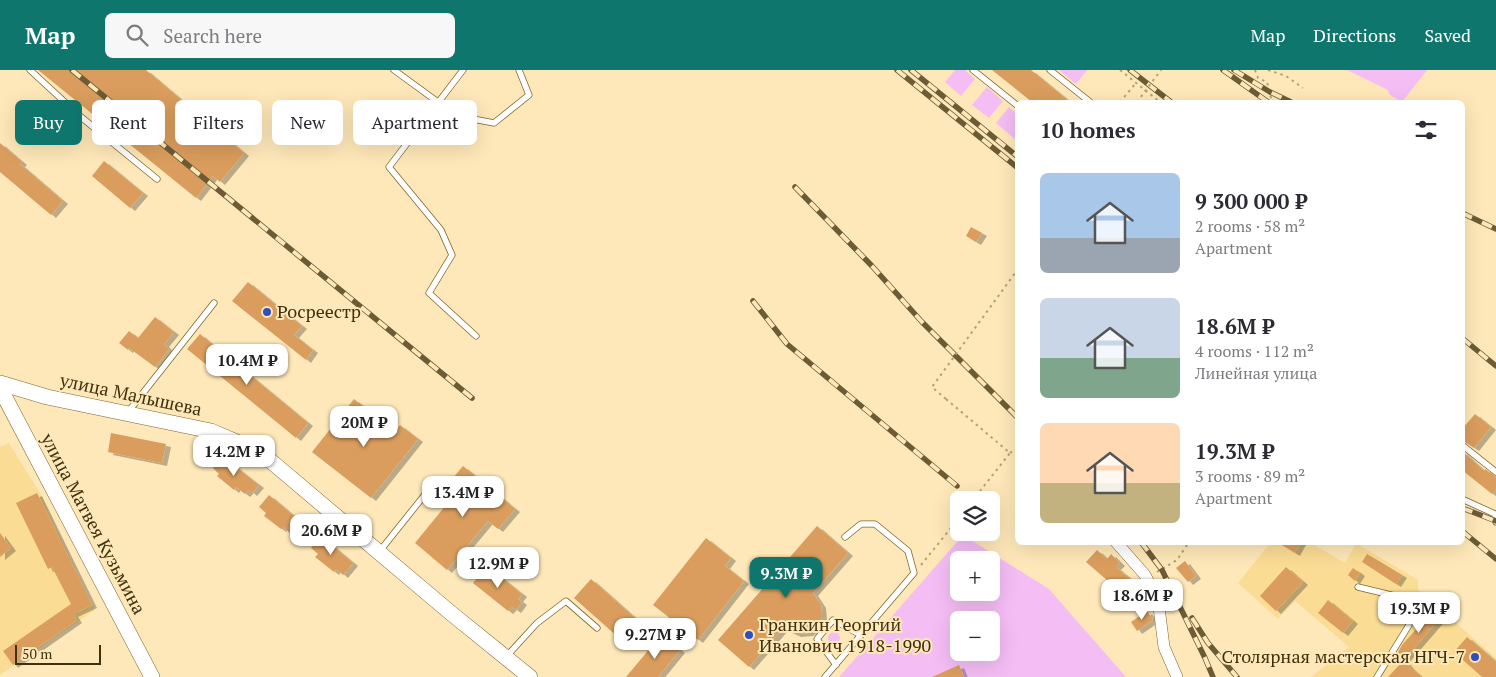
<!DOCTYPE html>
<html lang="en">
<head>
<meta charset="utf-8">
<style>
  :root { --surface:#fff; --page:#f7f7f7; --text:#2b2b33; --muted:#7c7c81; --accent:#0f766e }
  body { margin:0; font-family:"PT Serif",serif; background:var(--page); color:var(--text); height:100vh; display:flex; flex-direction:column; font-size:19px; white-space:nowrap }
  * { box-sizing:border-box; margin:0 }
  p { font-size:16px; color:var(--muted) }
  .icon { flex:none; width:28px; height:28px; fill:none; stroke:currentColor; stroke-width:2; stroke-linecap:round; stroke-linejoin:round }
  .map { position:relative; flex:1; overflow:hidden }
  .panel { position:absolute; left:1015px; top:30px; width:450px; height:445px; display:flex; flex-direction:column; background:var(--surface); border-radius:8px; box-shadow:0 5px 20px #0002 }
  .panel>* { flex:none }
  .banner { position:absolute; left:15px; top:30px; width:475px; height:45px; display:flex; gap:10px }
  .buttons { position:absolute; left:950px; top:421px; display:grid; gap:10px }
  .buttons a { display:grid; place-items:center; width:50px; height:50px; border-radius:8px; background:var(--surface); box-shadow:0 5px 20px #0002; font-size:25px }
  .scale { position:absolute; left:15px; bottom:12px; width:86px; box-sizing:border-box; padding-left:5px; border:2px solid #40310d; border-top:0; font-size:14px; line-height:18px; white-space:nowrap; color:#40310d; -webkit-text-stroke:4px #fee8b9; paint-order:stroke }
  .price { position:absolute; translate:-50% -42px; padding:0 11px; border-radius:10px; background:#fff; color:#222; font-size:16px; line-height:32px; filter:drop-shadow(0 1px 2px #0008) }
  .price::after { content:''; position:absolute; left:50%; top:30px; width:15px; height:11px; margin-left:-8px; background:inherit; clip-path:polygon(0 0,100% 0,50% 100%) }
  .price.current { background:var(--accent); color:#fff }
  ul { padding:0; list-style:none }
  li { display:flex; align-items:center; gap:15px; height:125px; padding:0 25px }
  li span { display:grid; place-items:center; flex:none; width:140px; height:100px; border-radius:8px; color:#555 }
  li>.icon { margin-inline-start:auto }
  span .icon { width:60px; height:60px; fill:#fffc; stroke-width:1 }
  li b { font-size:21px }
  h2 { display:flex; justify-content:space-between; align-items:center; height:60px; padding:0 25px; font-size:21px }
  .tag { padding:0 18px; border-radius:8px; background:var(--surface); box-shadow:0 5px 20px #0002; font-size:18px; line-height:45px }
  .tag.current { background:var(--accent); color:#fff }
  header { display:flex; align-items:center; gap:30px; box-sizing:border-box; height:70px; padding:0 25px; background:var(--accent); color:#fff }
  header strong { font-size:24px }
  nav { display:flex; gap:28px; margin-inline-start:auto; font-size:18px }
  .search { width:350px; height:45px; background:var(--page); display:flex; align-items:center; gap:12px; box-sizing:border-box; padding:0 18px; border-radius:8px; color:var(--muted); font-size:19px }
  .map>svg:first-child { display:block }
  .built { fill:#fbdc95 }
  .green { fill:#f4bdf4; fill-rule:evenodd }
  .building { fill:#da9d5d; filter:url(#shadow) }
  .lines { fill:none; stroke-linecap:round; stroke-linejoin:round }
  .lane-casing { stroke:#806627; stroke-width:7 }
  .street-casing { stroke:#806627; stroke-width:12 }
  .secondary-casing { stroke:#806627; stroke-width:16 }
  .path { stroke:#b5a177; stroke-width:2; stroke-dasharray:2.5 4; stroke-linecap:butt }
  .lane { stroke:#fff; stroke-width:5.5 }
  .street { stroke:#fff; stroke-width:11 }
  .secondary { stroke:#fff; stroke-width:15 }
  .rail-casing { stroke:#6c5c35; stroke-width:5.5 }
  .rail { stroke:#fee8b9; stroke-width:4; stroke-dasharray:11; stroke-linecap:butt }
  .path-bridge { stroke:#b5a177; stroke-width:2; stroke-dasharray:2.5 4; stroke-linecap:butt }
  .poi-dot { fill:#2c4ebe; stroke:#fee8b9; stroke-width:2 }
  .labels { text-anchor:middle; stroke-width:4; stroke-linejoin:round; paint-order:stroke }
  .poi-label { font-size:18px; fill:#40310d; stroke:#fee8b9; text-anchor:start }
  .street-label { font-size:18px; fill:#40310d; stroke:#fee8b9 }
</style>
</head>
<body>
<header>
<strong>Map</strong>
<div class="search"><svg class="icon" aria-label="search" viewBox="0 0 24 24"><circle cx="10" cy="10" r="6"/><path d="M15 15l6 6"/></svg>Search here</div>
<nav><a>Map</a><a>Directions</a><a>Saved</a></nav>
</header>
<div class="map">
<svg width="1496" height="607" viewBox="0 0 1496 607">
  <defs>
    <filter id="shadow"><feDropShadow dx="5" dy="3" stdDeviation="0" flood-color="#0004"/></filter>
  </defs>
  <rect width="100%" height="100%" fill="#fee8b9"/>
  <g class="built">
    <path d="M9 373 41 425 95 540 0 605V377Z"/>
    <path d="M1270 473H1311L1345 493 1356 473 1418 510V520L1496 588V607H1311L1349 577 1295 531 1278 549 1238 513Z"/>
  </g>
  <g class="green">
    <path d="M955 0H965L975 9 961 26 945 12Z"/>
    <path d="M1059 0H1087L1076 14Z"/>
    <path d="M1347 0H1427L1402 32 1390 25 1388 20Z"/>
    <path d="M987 17 1003 31 989 48 972 35Z"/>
    <path d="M1009 37 1017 44V71L996 53Z"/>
    <path d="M963 465 1049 519 1126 607H839ZM959 490H991V522H959ZM959 550H991V582H959Z"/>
    <circle cx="834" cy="568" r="6"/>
  </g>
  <g class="building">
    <path d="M38 0H146L244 83 220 112 213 106 196 128Z"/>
    <path d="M992 0H1031L1070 32H1032Z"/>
    <path d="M0 73 22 92 20 94 63 131 51 145 0 102Z"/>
    <path d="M104 91 143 123 130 138 92 106Z"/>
    <path d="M971 157 982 163 976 172 966 166Z"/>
    <path d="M248 212 302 256 294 265 313 280 306 290 232 231Z"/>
    <path d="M155 247 174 262 164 274 169 279 155 297 129 278 128 280 119 273 129 261 138 268Z"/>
    <path d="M200 264 308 353 296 368 187 279Z"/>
    <path d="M354 329 395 362 400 355 418 369 371 428 312 382Z"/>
    <path d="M1475 344 1491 357 1474 378 1462 370V359Z"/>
    <path d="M111 363 166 374 162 393 108 382Z"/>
    <path d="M1462 381 1484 401 1485 399 1496 407V420L1492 424 1462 400Z"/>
    <path d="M222 386 259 415 252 423 249 420 245 424 236 417 234 420 217 406 219 404 213 398Z"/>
    <path d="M463 396 515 439 498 459 488 451 447 500 415 473 455 424 446 416Z"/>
    <path d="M37 423 92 535 73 544 77 550 13 595 3 581 71 534 52 497 48 499 16 433Z"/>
    <path d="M269 425 301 452 291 464 283 457 281 459 264 446 266 443 259 437Z"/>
    <path d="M817 456 848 483 813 523 821 535 822 547 817 557 808 563 796 564 783 558 749 597 718 570Z"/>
    <path d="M0 463 11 478 0 487Z"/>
    <path d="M321 466 353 493 343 505 336 499 334 502 315 487 318 484 311 478Z"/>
    <path d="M706 468 731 488 725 496 744 511 698 570 653 535Z"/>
    <path d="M1277 472H1301L1295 483Z"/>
    <path d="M1097 480 1107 489 1111 484 1120 493 1116 497 1135 513 1124 525 1086 492Z"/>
    <path d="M1367 484 1402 505 1396 514 1362 492Z"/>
    <path d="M1185 491 1196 506 1188 512 1176 498Z"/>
    <path d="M487 496 522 524 518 529 522 532 516 540 512 537 508 541 473 513 477 508 474 506 480 498 483 501Z"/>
    <path d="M1286 497 1303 512 1276 541 1260 526Z"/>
    <path d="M1353 498 1360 503 1355 511 1348 505Z"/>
    <path d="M591 509 636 549 619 568 574 528Z"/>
    <path d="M1328 530 1353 551 1343 563 1318 543Z"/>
    <path d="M1435 538 1443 545 1404 590 1397 584 1402 575Z"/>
    <path d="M1147 541 1153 550 1137 561 1131 552Z"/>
    <path d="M661 565 680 580 658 607H626Z"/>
    <path d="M1467 567 1496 592V607H1482L1454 582Z"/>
    <path d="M1404 590 1410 597 1421 607H1388Z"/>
    <path d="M959 595 964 607H932Z"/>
  </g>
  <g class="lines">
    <g class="lane-casing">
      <g id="lane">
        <path d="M30 0 81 47 157 109"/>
        <path d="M394 0 457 46 494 53 529 25 519 0"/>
        <path d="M463 0 389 97 441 160 452 185 429 223 476 266"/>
        <path d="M973 0 1018 36"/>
        <path d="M1050 0 1090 32"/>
        <path d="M128 342 214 233"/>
        <path d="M1462 375 1496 402"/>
        <path d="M1462 429 1495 444 1496 452"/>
        <path d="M379 482 427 422"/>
        <path d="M1358 517 1391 525 1407 541 1409 555 1377 607"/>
        <path d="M506 587 537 553 566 531 597 558"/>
        <path d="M836 595 817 569 833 550 861 565"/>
        <path d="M825 607 914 503 908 481 875 454H861L845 467"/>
      </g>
    </g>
    <g class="street-casing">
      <path id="street" d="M1116 472 1145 505 1158 529 1164 577 1177 607"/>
    </g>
    <g class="secondary-casing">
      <g id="secondary">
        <path d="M0 313 47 327 211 361 260 382 452 544 530 607"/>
        <path d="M0 318 152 607"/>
      </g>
    </g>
    <g class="path">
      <path d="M1120 0 1160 32"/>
      <path d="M1255 0 1258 8 1267 12 1271 28 1270 32"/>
      <path d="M1268 0 1286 6 1303 18"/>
      <path d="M1120 32 1136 13"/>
      <path d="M946 329 1010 383 973 430"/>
      <path d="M1010 383 1015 379 1018 381"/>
      <path d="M921 495 959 448"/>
      <path d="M1157 502 1177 490 1189 472"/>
    </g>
    <use href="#lane" class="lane"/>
    <use href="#street" class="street"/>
    <use href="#secondary" class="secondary"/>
    <g class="rail-casing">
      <g id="rail">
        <path d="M72 0 472 328"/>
        <path d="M897 0 1018 98"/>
        <path d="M911 0 1018 87"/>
        <path d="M1130 0 1171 32"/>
        <path d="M1223 0 1268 32"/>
        <path d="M1234 0 1270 22 1291 32"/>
        <path d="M795 117 872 196 922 252 1018 348"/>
        <path d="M1462 143 1496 159"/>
        <path d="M753 231 787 274 957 416"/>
        <path d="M1462 268 1496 296"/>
        <path d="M1462 438 1496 451"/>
        <path d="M1462 461 1496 489"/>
        <path d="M1141 472 1162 500 1205 588 1213 607"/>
        <path d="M1192 548 1208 573 1237 607"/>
      </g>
    </g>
    <use href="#rail" class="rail"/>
    <g class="path-bridge">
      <path d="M1137 32 1161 0"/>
      <path d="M946 329 932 317 1018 199"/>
    </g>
  </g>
  <g class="poi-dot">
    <circle cx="267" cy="242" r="5"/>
    <circle cx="749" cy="565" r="5"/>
    <circle cx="1475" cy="587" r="5"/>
  </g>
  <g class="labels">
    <g class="poi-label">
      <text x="277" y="248">Росреестр</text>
      <text x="759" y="561">Гранкин Георгий<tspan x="759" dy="21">Иванович 1918-1990</tspan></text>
      <text x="1465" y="593" text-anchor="end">Столярная мастерская НГЧ-7</text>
    </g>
    <g class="street-label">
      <text transform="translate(131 325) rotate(12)" y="6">улица Малышева</text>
      <text transform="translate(93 454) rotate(62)" y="6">улица Матвея Кузьмина</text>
    </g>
  </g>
</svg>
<div class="buttons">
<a><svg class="icon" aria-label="layers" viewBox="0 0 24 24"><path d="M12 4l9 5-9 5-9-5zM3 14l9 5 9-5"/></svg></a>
<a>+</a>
<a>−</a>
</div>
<div class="scale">50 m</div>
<b class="price" style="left:247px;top:316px">10.4M ₽</b>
<b class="price" style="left:364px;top:378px">20M ₽</b>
<b class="price" style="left:234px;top:407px">14.2M ₽</b>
<b class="price" style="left:463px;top:448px">13.4M ₽</b>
<b class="price" style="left:331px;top:486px">20.6M ₽</b>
<b class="price" style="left:498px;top:519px">12.9M ₽</b>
<b class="price current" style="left:786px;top:529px">9.3M ₽</b>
<b class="price" style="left:1142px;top:551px">18.6M ₽</b>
<b class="price" style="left:1419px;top:564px">19.3M ₽</b>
<b class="price" style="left:655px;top:590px">9.27M ₽</b>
<div class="banner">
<a class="tag current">Buy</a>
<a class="tag">Rent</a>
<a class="tag">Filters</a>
<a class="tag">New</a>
<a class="tag">Apartment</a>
</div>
<section class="panel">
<h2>10 homes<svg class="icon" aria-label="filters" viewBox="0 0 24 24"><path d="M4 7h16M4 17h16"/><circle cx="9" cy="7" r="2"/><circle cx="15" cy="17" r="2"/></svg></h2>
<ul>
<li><span style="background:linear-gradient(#a9c7e8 65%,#9aa5b1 0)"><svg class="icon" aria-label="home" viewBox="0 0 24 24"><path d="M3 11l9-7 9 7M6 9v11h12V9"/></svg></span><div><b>9 300 000 ₽</b><p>2 rooms · 58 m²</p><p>Apartment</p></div></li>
<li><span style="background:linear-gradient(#c9d6e8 60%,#7fa58c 0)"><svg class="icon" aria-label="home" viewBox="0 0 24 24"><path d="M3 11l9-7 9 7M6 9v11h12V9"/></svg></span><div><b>18.6M ₽</b><p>4 rooms · 112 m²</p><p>Линейная улица</p></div></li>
<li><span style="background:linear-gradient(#ffd9b3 60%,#c2b280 0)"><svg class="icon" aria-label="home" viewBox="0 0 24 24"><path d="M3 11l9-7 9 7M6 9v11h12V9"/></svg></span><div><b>19.3M ₽</b><p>3 rooms · 89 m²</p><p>Apartment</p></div></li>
</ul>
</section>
</div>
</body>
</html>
